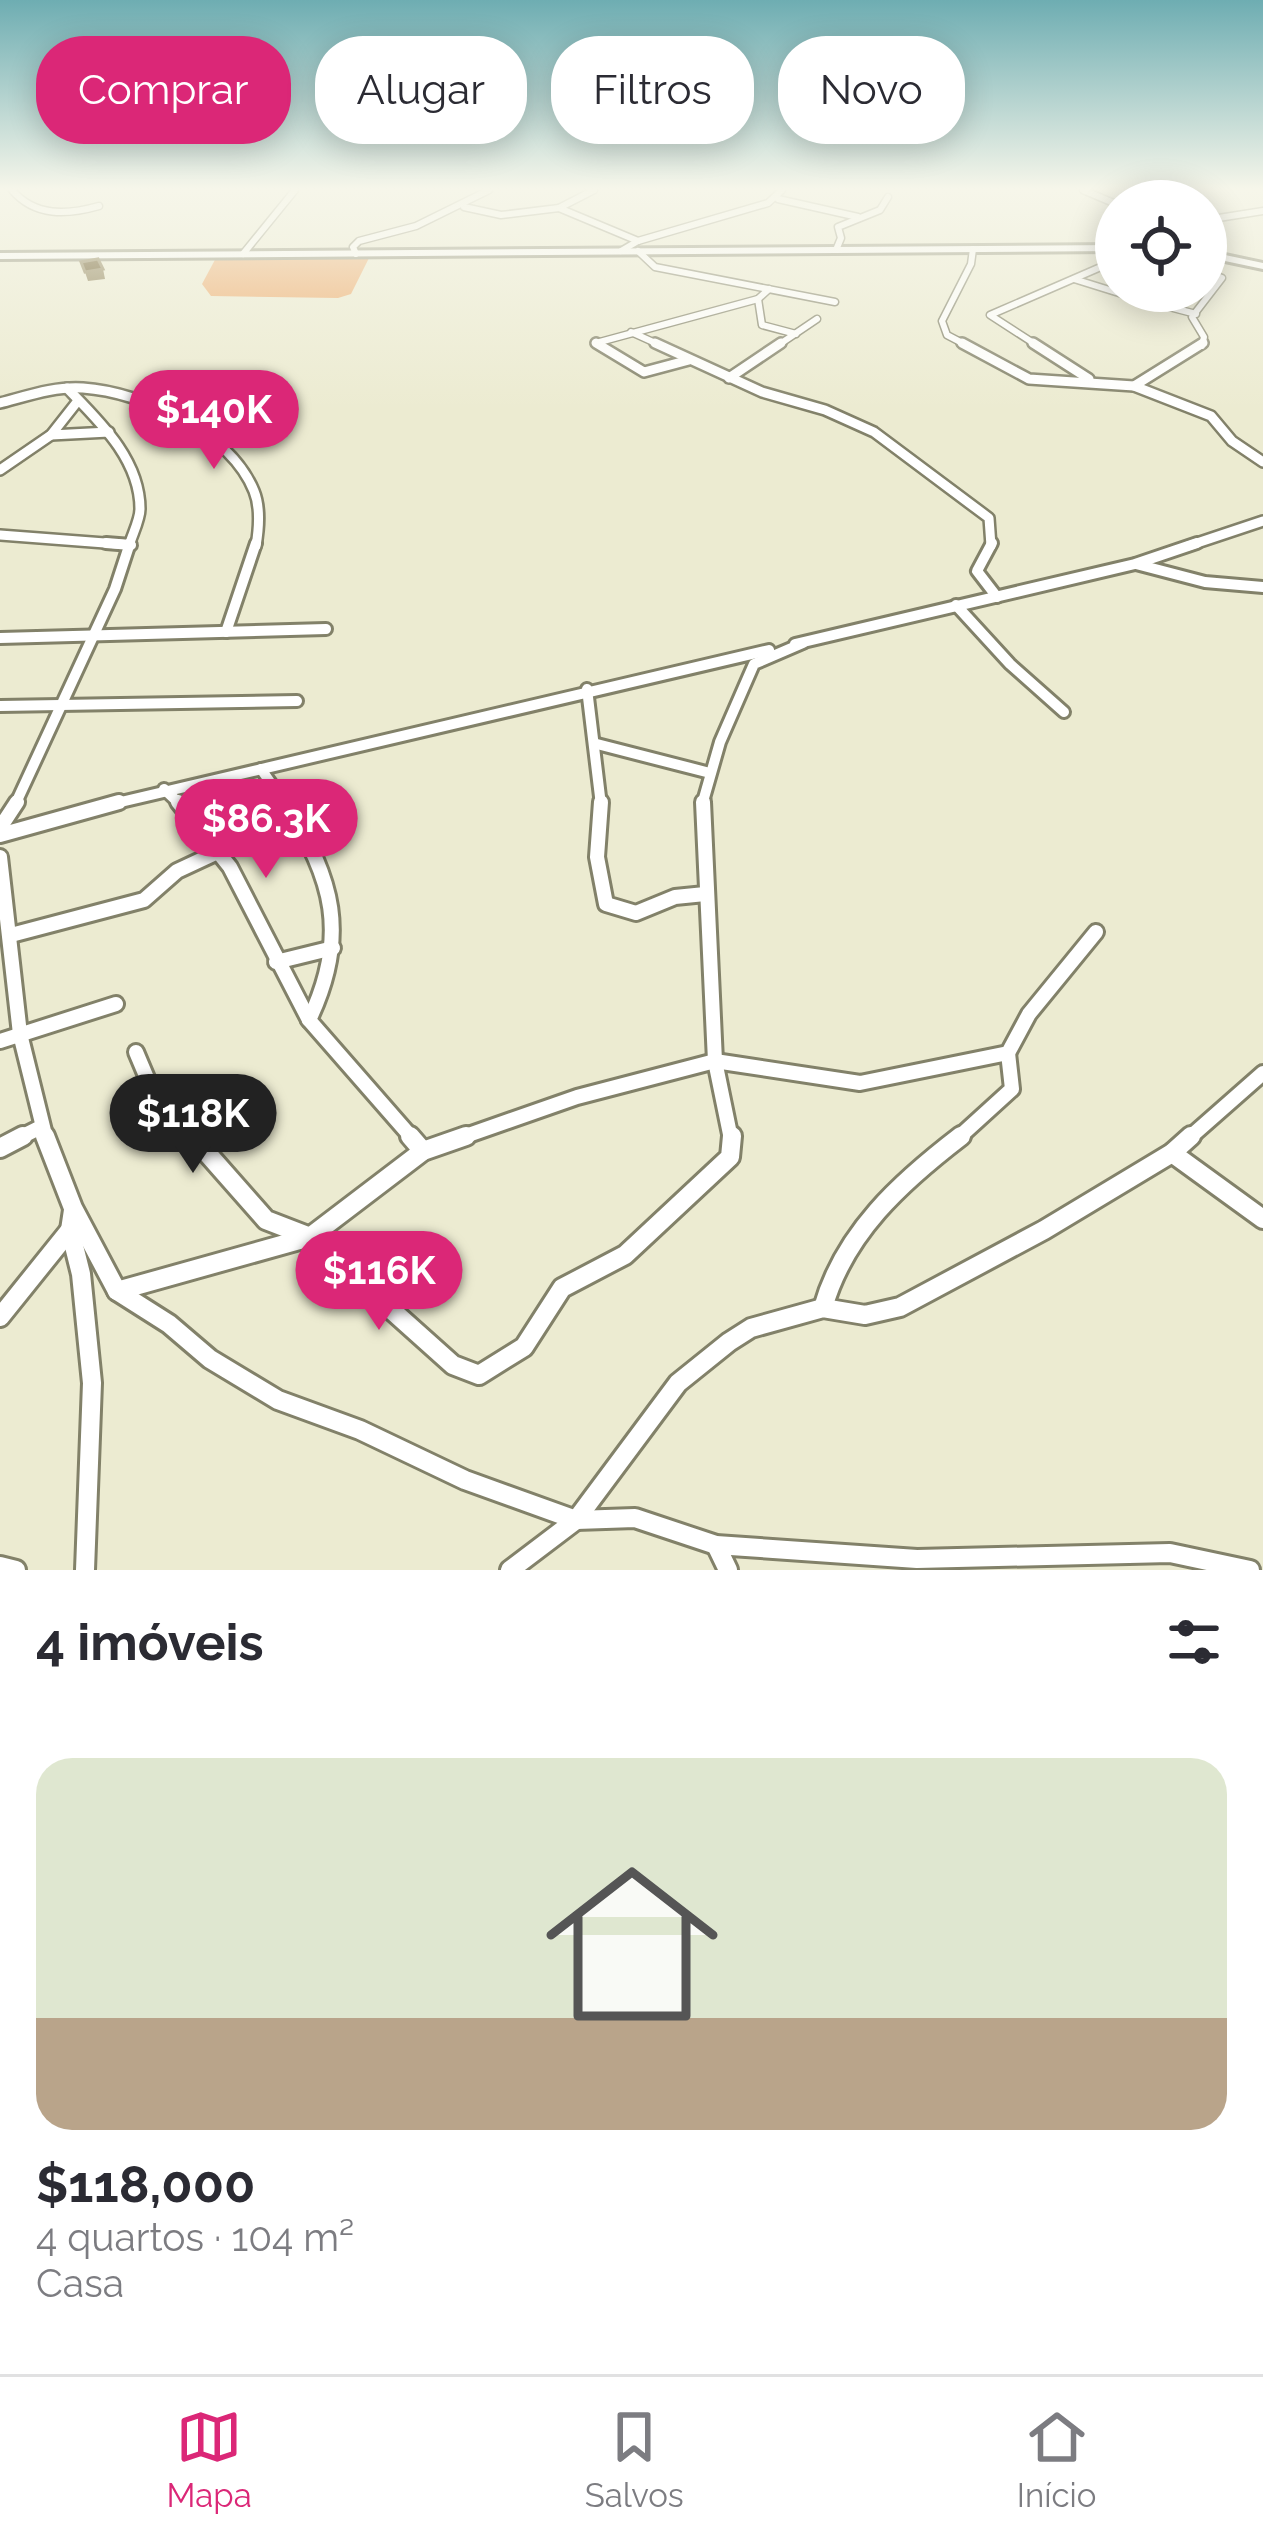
<!DOCTYPE html>
<html lang="pt">
<head>
<meta charset="utf-8">
<style>
  :root { --surface:#fff; --page:#f2f2f3; --text:#2b2b33; --muted:#7c7c81; --line:#e1e1e2; --accent:#db2777 }
  body { margin:0; font-family:Raleway,sans-serif; background:var(--page); color:var(--text); height:100vh; display:flex; flex-direction:column; font-size:45px; white-space:nowrap }
  * { box-sizing:border-box; margin:0 }
  p { font-size:39px; color:var(--muted) }
  .icon { flex:none; width:66px; height:66px; fill:none; stroke:currentColor; stroke-width:2; stroke-linecap:round; stroke-linejoin:round }
  .map { position:relative; height:1570px; overflow:hidden }
  .side { display:flex; flex-direction:column; background:var(--surface); flex:1 }
  .side>* { flex:none }
  .guide { position:absolute; left:36px; top:36px; width:1191px; height:108px; display:flex; gap:24px }
  .buttons { position:absolute; left:1095px; top:180px; display:grid; gap:24px }
  .buttons a { display:grid; place-items:center; width:132px; height:132px; border-radius:50%; background:var(--surface); box-shadow:0 6px 30px #0003; font-size:60px }
  .price { position:absolute; translate:-50% -102px; padding:0 27px; border-radius:42px; background:var(--accent); color:#fff; font-size:39px; line-height:78px; filter:drop-shadow(0 3px 6px #0008) }
  .price::after { content:''; position:absolute; left:50%; top:72px; width:36px; height:27px; margin-left:-18px; background:inherit; clip-path:polygon(0 0,100% 0,50% 100%) }
  .price.active { background:#222; color:#fff }
  ul { padding:0; list-style:none }
  li { display:grid; align-content:center; gap:24px; height:636px; padding:0 36px }
  li span { display:grid; place-items:center; height:372px; border-radius:36px; color:#555 }
  li>.icon { margin-inline-start:auto }
  span .icon { width:216px; height:216px; fill:#fffc; stroke-width:1 }
  li b { font-size:51px }
  h2 { display:flex; justify-content:space-between; align-items:center; height:144px; padding:0 36px; font-size:51px }
  .chip { padding:0 42px; border-radius:48px; background:var(--surface); box-shadow:0 6px 30px #0003; font-size:42px; line-height:108px }
  .chip.active { background:var(--accent); color:#fff }
  .dock { display:flex; justify-content:space-around; align-items:center; height:168px; border-top:3px solid var(--line); background:var(--surface); font-size:33px; color:var(--muted) }
  .dock a { display:grid; justify-items:center; gap:6px }
  .dock .active { color:var(--accent) }
  .map>svg:first-child { display:block }
  .green { fill:#eda765 }
  .lines { fill:none; stroke-linecap:round; stroke-linejoin:round }
  .minor-far4-casing { stroke:#828169; stroke-width:9 }
  .minor-far3-casing { stroke:#828169; stroke-width:14 }
  .minor-far2-casing { stroke:#828169; stroke-width:16 }
  .minor-far1-casing { stroke:#828169; stroke-width:20 }
  .minor-casing { stroke:#828169; stroke-width:24 }
  .highway-casing { stroke:#828169; stroke-width:6 }
  .minor-far4 { stroke:#fff; stroke-width:6 }
  .minor-far3 { stroke:#fff; stroke-width:9 }
  .minor-far2 { stroke:#fff; stroke-width:10 }
  .minor-far1 { stroke:#fff; stroke-width:14 }
  .minor { stroke:#fff; stroke-width:18 }
  .highway { fill:#fff; fill-rule:evenodd }
  .shaded-wall { fill:#7d6e3f }
  .building { fill:#4e3800; stroke:#7d6e3f; stroke-width:3 }
</style>
</head>
<body>
<div class="map">
<svg width="1263" height="1570" viewBox="0 0 1263 1570">
  <rect width="100%" height="100%" fill="#ecebd1"/>
  <path class="green" d="M217 256 369 258 351 294 338 298 211 296 202 284Z"/>
  <g class="lines">
    <g class="minor-far4-casing">
      <g id="minor-far4">
        <path d="M12 190C35 217 67 215 99 206"/>
        <path d="M594 190 559 208 638 241"/>
        <path d="M1083 190 1116 204"/>
        <path d="M778 199 858 217"/>
        <path d="M1150 201 1175 190"/>
        <path d="M464 207 501 215 559 208"/>
        <path d="M1116 218 1110 222 1116 226"/>
        <path d="M1206 220 1263 211"/>
        <path d="M836 250 841 238 838 227 880 210 888 197"/>
        <path d="M621 251 638 241 768 203 782 190"/>
        <path d="M638 251 655 267 835 302"/>
        <path d="M243 254 295 190"/>
        <path d="M356 254 353 247 359 241 416 226 489 190"/>
        <path d="M1074 279 1135 298"/>
        <path d="M1141 291 1135 298 1196 314"/>
        <path d="M758 299 762 325 796 334"/>
        <path d="M631 332 662 346"/>
        <path d="M596 343 758 299 769 289"/>
        <path d="M596 343 601 346"/>
        <path d="M777 346 817 319"/>
        <path d="M968 346 947 335 942 321 971 264 973 249"/>
        <path d="M1038 346 990 315 1103 266 1116 268"/>
        <path d="M1202 346 1204 337 1192 317 1222 278 1206 272"/>
      </g>
    </g>
    <g class="minor-far3-casing">
      <g id="minor-far3">
        <path d="M596 343 644 372 689 360"/>
        <path d="M655 343 762 392 825 410 874 432 989 518 991 546"/>
        <path d="M962 343 1029 379 1134 386 1211 416 1232 441 1263 462"/>
        <path d="M1033 343 1089 379"/>
        <path d="M729 378 781 343"/>
        <path d="M1134 386 1203 343"/>
        <path d="M67 388C99 421 140 459 140 509 140 520 132 535 129 546"/>
        <path d="M0 403C27 396 55 386 83 388 142 392 230 432 254 491 261 508 259 528 256 546"/>
        <path d="M51 435 109 432"/>
        <path d="M0 470 51 435 77 402"/>
        <path d="M0 535 131 545"/>
        <path d="M1188 546 1263 521"/>
      </g>
    </g>
    <g class="minor-far2-casing">
      <g id="minor-far2">
        <path d="M106 543 131 545"/>
        <path d="M992 543 977 571 997 597"/>
        <path d="M1136 564 1205 582 1263 587"/>
        <path d="M956 605 1010 664 1064 712"/>
        <path d="M226 632 256 543"/>
        <path d="M0 638 326 629"/>
        <path d="M795 644 1135 564 1197 543"/>
        <path d="M587 689 601 805"/>
        <path d="M0 706 297 701"/>
        <path d="M597 744 710 773"/>
        <path d="M261 769 286 805"/>
        <path d="M164 789 181 805"/>
        <path d="M15 805 115 589 130 543"/>
        <path d="M108 805 769 650"/>
        <path d="M702 805 720 742 754 664 803 643"/>
      </g>
    </g>
    <g class="minor-far1-casing">
      <g id="minor-far1">
        <path d="M178 802 230 867 309 1020"/>
        <path d="M284 802C334 877 349 937 309 1020L413 1139"/>
        <path d="M601 802 597 857 606 904 636 913 675 897 705 894"/>
        <path d="M703 802 715 1061 731 1139"/>
        <path d="M0 828 17 802"/>
        <path d="M0 835 119 802"/>
        <path d="M0 857 20 1034 46 1139"/>
        <path d="M11 935 144 900 177 871 297 815"/>
        <path d="M276 962 333 948"/>
        <path d="M0 1041 116 1004"/>
        <path d="M136 1052 152 1090 195 1139"/>
        <path d="M17 1139 41 1127"/>
        <path d="M457 1139 577 1097 715 1061 860 1083 1008 1053 1029 1014 1096 932"/>
        <path d="M957 1139 1012 1089 1008 1053"/>
        <path d="M1188 1139 1263 1073"/>
      </g>
    </g>
    <g class="minor-casing">
      <g id="minor">
        <path d="M45 1136 73 1208 117 1291 169 1324 210 1359 278 1400 360 1430 465 1480 576 1520 635 1518 716 1545 917 1559 1170 1553 1250 1570"/>
        <path d="M192 1136 266 1220 310 1237 453 1365 479 1375 524 1347 562 1288 625 1255 730 1157 732 1136"/>
        <path d="M410 1136 423 1151"/>
        <path d="M0 1148 23 1136"/>
        <path d="M1172 1153 1263 1219"/>
        <path d="M73 1210 70 1230 81 1274 92 1383 85 1570"/>
        <path d="M117 1291 310 1237 423 1151 466 1136"/>
        <path d="M823 1308C844 1233 901 1182 961 1136"/>
        <path d="M0 1317 70 1230"/>
        <path d="M716 1545 728 1570"/>
        <path d="M0 1566 16 1570"/>
        <path d="M510 1570 576 1520 678 1383 729 1342 751 1328 823 1308 865 1315 900 1307 1044 1230 1172 1153 1191 1136"/>
      </g>
    </g>
    <g class="highway-casing">
      <g id="highway">
        <path d="M1116 245V251L0 259V253Z"/>
        <path d="M1206 251 1263 263V269L1206 257Z"/>
      </g>
    </g>
    <use href="#minor-far4" class="minor-far4"/>
    <use href="#minor-far3" class="minor-far3"/>
    <use href="#minor-far2" class="minor-far2"/>
    <use href="#minor-far1" class="minor-far1"/>
    <use href="#minor" class="minor"/>
    <use href="#highway" class="highway"/>
  </g>
  <path class="shaded-wall" d="M103 269 105 279 88 281 85 272Z"/>
  <path class="building" d="M98 259 103 269 85 272 81 262Z"/>
  <linearGradient id="sky" x2="0" y2="1"><stop stop-color="#6eadb2"/><stop offset="0.46" stop-color="#f6f6ea"/><stop offset="1" stop-color="#f6f6ea" stop-opacity="0"/></linearGradient>
  <rect width="1263" height="410" fill="url(#sky)"/>
</svg>
<div class="buttons">
<a><svg class="icon" aria-label="locate" viewBox="0 0 24 24"><circle cx="12" cy="12" r="6"/><path d="M12 2v4M12 18v4M2 12h4M18 12h4"/></svg></a>
</div>
<b class="price" style="left:214px;top:472px">$140K</b>
<b class="price" style="left:266px;top:881px">$86.3K</b>
<b class="price active" style="left:193px;top:1176px">$118K</b>
<b class="price" style="left:379px;top:1333px">$116K</b>
<div class="guide">
<a class="chip active">Comprar</a>
<a class="chip">Alugar</a>
<a class="chip">Filtros</a>
<a class="chip">Novo</a>
</div>
</div>
<section class="side">
<h2>4 imóveis<svg class="icon" aria-label="filters" viewBox="0 0 24 24"><path d="M4 7h16M4 17h16"/><circle cx="9" cy="7" r="2"/><circle cx="15" cy="17" r="2"/></svg></h2>
<ul>
<li><span style="background:linear-gradient(#dfe7d0 70%,#b9a48a 0)"><svg class="icon" aria-label="home" viewBox="0 0 24 24"><path d="M3 11l9-7 9 7M6 9v11h12V9"/></svg></span><div><b>$118,000</b><p>4 quartos · 104 m²</p><p>Casa</p></div></li>
</ul>
</section>
<nav class="dock">
<a class="active"><svg class="icon" aria-label="map" viewBox="0 0 24 24"><path d="M3 6l6-2 6 2 6-2v14l-6 2-6-2-6 2zM9 4v14M15 6v14"/></svg>Mapa</a>
<a><svg class="icon" aria-label="saved" viewBox="0 0 24 24"><path d="M7 4h10v16l-5-4-5 4z"/></svg>Salvos</a>
<a><svg class="icon" aria-label="home" viewBox="0 0 24 24"><path d="M3 11l9-7 9 7M6 9v11h12V9"/></svg>Início</a>
</nav>
</body>
</html>
